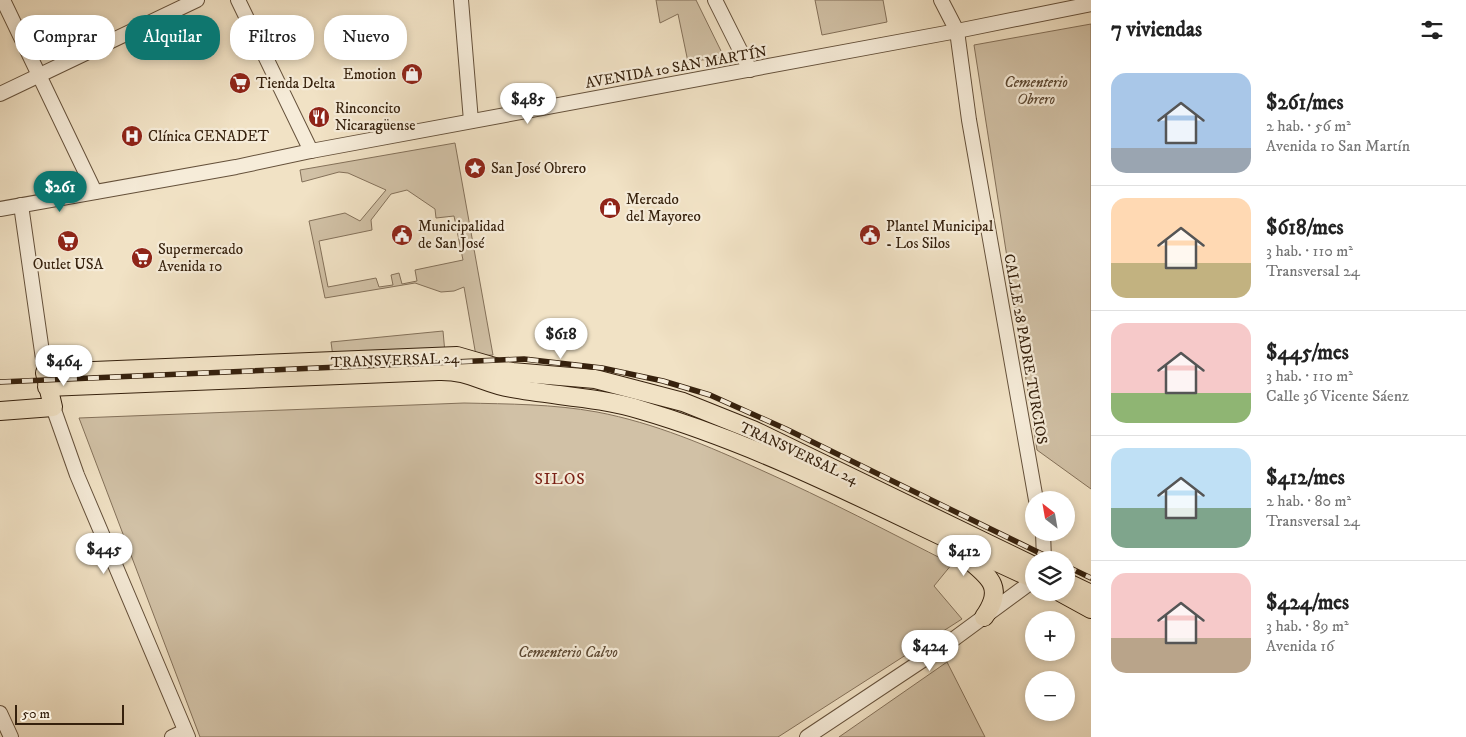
<!DOCTYPE html>
<html lang="es">
<head>
<meta charset="utf-8">
<style>
  :root { --surface:#fff; --page:#f2f2f2; --text:#222; --muted:#767676; --line:#e0e0e0; --accent:#0f766e }
  body { margin:0; font-family:"IM FELL DW Pica",serif; background:var(--page); color:var(--text); height:100vh; display:flex; flex-direction:column; font-size:19px; white-space:nowrap }
  * { box-sizing:border-box; margin:0 }
  p { font-size:16px; color:var(--muted) }
  .icon { flex:none; width:28px; height:28px; fill:none; stroke:currentColor; stroke-width:2; stroke-linecap:round; stroke-linejoin:round }
  .map { position:relative; flex:1; overflow:hidden }
  .side { display:flex; flex-direction:column; background:var(--surface); width:375px }
  .side>* { flex:none }
  .guide { position:absolute; left:15px; top:15px; width:475px; height:45px; display:flex; gap:10px }
  .needle { width:32px; rotate:329deg }
  .controls { position:absolute; left:1025px; top:491px; display:grid; gap:10px }
  .controls a { display:grid; place-items:center; width:50px; height:50px; border-radius:50%; background:var(--surface); box-shadow:0 2px 8px #0003; font-size:25px }
  .scale { position:absolute; left:15px; bottom:12px; width:109px; box-sizing:border-box; padding-left:5px; border:2px solid #36210d; border-top:0; font-size:14px; line-height:18px; white-space:nowrap; color:#36210d; -webkit-text-stroke:4px #f6ecd9; paint-order:stroke }
  .price { position:absolute; translate:-50% -42px; padding:0 11px; border-radius:18px; background:#fff; color:#222; font-size:16px; line-height:32px; filter:drop-shadow(0 1px 2px #0008) }
  .price::after { content:''; position:absolute; left:50%; top:30px; width:15px; height:11px; margin-left:-8px; background:inherit; clip-path:polygon(0 0,100% 0,50% 100%) }
  .price.on { background:var(--accent); color:#fff }
  ul { padding:0; list-style:none }
  li { display:flex; align-items:center; gap:15px; height:125px; padding:0 20px }
  li+li { border-top:1px solid var(--line) }
  li span { display:grid; place-items:center; flex:none; width:140px; height:100px; border-radius:15px; color:#555 }
  li>.icon { margin-inline-start:auto }
  span .icon { width:60px; height:60px; fill:#fffc; stroke-width:1 }
  li b { font-size:21px }
  h2 { display:flex; justify-content:space-between; align-items:center; height:60px; padding:0 20px; font-size:21px }
  .tag { padding:0 18px; border-radius:20px; background:var(--surface); box-shadow:0 2px 8px #0003; font-size:18px; line-height:45px }
  .tag.on { background:var(--accent); color:#fff }
  main { display:flex; flex:1; min-height:0 }
  .map>svg:first-child { display:block }
  .green { fill:#d1c1a6; stroke:#84715a; fill-rule:evenodd }
  .lines { fill:none; stroke-linecap:round; stroke-linejoin:round }
  .minor-casing { stroke:#65513b; stroke-width:16 }
  .major-casing { stroke:#36210d; stroke-width:20 }
  .minor { stroke:#f6ecd9; stroke-width:14 }
  .major { stroke:#f1e2c5; stroke-width:18 }
  .rail-casing { stroke:#36210d; stroke-width:5.5 }
  .rail { stroke:#f6ecd9; stroke-width:4; stroke-dasharray:11; stroke-linecap:butt }
  .labels { text-anchor:middle; stroke-width:4.5; stroke-linejoin:round; paint-order:stroke }
  .street-label { font-size:15px; fill:#36210d; stroke:#f6ecd9 }
  .poi-label { font-size:15px; fill:#36210d; stroke:#f6ecd9; text-anchor:start }
  .park-label { font-size:15px; font-style:italic; fill:#5d4933; stroke:#f6ecd9 }
  .neighbourhood-label { font-size:16px; letter-spacing:1px; fill:#7a1f14; stroke:#f6ecd9 }
</style>
</head>
<body>
<main>
<div class="map">
<svg width="1091" height="737" viewBox="0 0 1091 737">
  <rect width="100%" height="100%" fill="#f1e2c5"/>
  <filter id="stains"><feTurbulence type="fractalNoise" baseFrequency=".004" numOctaves="4"/><feColorMatrix values="0 0 0 0 .2 0 0 0 0 .09 0 0 0 0 .02 0 0 0 .5 -.17"/></filter>
  <radialGradient id="worn" r=".72"><stop offset=".6" stop-color="#630" stop-opacity="0"/><stop offset="1" stop-color="#630" stop-opacity=".3"/></radialGradient>
  <g class="green">
    <path d="M656 0H696L724 57 688 62 678 14 660 23Z"/>
    <path d="M815 0H883L887 22 822 35Z"/>
    <path d="M1091 24V489L1037 450 974 45Z"/>
    <path d="M455 143 493 355 476 356 464 287 454 291 441 292 415 283 325 298 309 221 345 213 360 221 386 190 348 173 339 172 302 182 300 170ZM407 190 435 209 436 218 454 216 463 260 415 270 417 281 402 284 399 273 391 275 393 285 379 287 376 278 328 287 319 241 372 230 371 220 391 194Z"/>
    <path d="M443 331 445 353 333 357 331 342Z"/>
    <path d="M464 403C509 404 553 404 597 412 655 423 708 446 761 470 826 499 889 532 952 564L934 586 962 619 778 737H200L79 418Z"/>
    <path d="M947 662 985 737H839Z"/>
  </g>
  <g class="lines">
    <g class="minor-casing">
      <g id="minor">
        <path d="M3 0 95 192"/>
        <path d="M238 0 311 151"/>
        <path d="M461 0 471 121"/>
        <path d="M715 0 750 70"/>
        <path d="M941 0 957 31 969 120 1036 500"/>
        <path d="M0 94 197 0"/>
        <path d="M21 205 45 373"/>
        <path d="M0 209 236 167 311 151 957 31 1091 4"/>
        <path d="M53 407 77 475 188 737"/>
        <path d="M1043 532 1044 560"/>
        <path d="M0 713 11 737"/>
        <path d="M172 737 185 731"/>
        <path d="M807 737 947 644 1034 580"/>
      </g>
    </g>
    <g class="major-casing">
      <g id="major">
        <path d="M47 387 438 371C470 370 482 383 511 388 554 396 599 397 641 410 778 450 904 521 1034 579"/>
        <path d="M0 411 53 407 45 373 457 356 512 372 595 379 683 402 753 430 1034 566"/>
        <path d="M963 555C986 575 1007 585 984 617"/>
        <path d="M1066 582 1091 594"/>
        <path d="M1060 592 1091 609"/>
      </g>
    </g>
    <use href="#minor" class="minor"/>
    <use href="#major" class="major"/>
    <g class="rail-casing">
      <g id="rail">
        <path d="M0 382 524 359 602 368 663 381 710 395 786 429 1054 560"/>
        <path d="M1066 566 1091 578"/>
      </g>
    </g>
    <use href="#rail" class="rail"/>
  </g>
  <defs>
    <g id="shop-disc" transform="scale(1.125)"><circle r="9.5" fill="#8f2418" stroke="#f6ecd9"/><path d="M-5-2.5h2.3a2.7 3.5 0 0 1 5.4 0H5L5.5 6h-11ZM-1.5-2.5h3a1.5 2.3 0 0 0-3 0Z" fill="#fff"/></g>
    <g id="supermarket-disc" transform="scale(1.125)"><circle r="9.5" fill="#8f2418" stroke="#f6ecd9"/><path d="M-6-5.5h2.5l.6 2H6L4.5 2H-2.5L-4.4-4H-6ZM-1.5 3.2a1.3 1.3 0 1 0 .1 0ZM3 3.2a1.3 1.3 0 1 0 .1 0Z" fill="#fff"/></g>
    <g id="restaurant-disc" transform="scale(1.125)"><circle r="9.5" fill="#8f2418" stroke="#f6ecd9"/><path d="M-5-6h1v4h1v-4h1v4h1v-4h1v5L-1.5 .5V6h-2V.5L-5-1ZM5-6V6H3V1.5H1.5Q1.5-4 5-6Z" fill="#fff"/></g>
    <g id="hospital-disc" transform="scale(1.125)"><circle r="9.5" fill="#8f2418" stroke="#f6ecd9"/><path d="M-5-5h3v3.5h4V-5h3V5h-3V1.5h-4V5h-3Z" fill="#fff"/></g>
    <g id="sight-disc" transform="scale(1.125)"><circle r="9.5" fill="#8f2418" stroke="#f6ecd9"/><path d="M0-6L1.8-2.2L6-1.7L2.9 1.2L3.7 5.4L0 3.3L-3.7 5.4L-2.9 1.2L-6-1.7L-1.8-2.2Z" fill="#fff"/></g>
    <g id="civic-disc" transform="scale(1.125)"><circle r="9.5" fill="#8f2418" stroke="#f6ecd9"/><path d="M-.6-6.5H3V-4.5H.6V-3L4-1V1h2V6H-6V1h2V-1L-.6-3ZM-1.2 2.5V6h2.4V2.5Z" fill="#fff"/></g>
  </defs>
  <g fill-rule="evenodd">
    <use href="#shop-disc" x="412" y="74"/>
    <use href="#supermarket-disc" x="240" y="83"/>
    <use href="#restaurant-disc" x="319" y="117"/>
    <use href="#hospital-disc" x="132" y="136"/>
    <use href="#sight-disc" x="475" y="168"/>
    <use href="#shop-disc" x="610" y="208"/>
    <use href="#civic-disc" x="402" y="235"/>
    <use href="#civic-disc" x="870" y="235"/>
    <use href="#supermarket-disc" x="68" y="241"/>
    <use href="#supermarket-disc" x="142" y="258"/>
  </g>
  <g class="labels">
    <g class="street-label">
      <text transform="translate(676 67) rotate(-10)" y="5">AVENIDA 10 SAN MARTÍN</text>
      <text transform="translate(1026 349) rotate(80)" y="5">CALLE 28 PADRE TURCIOS</text>
      <text transform="translate(395 360) rotate(-2)" y="5">TRANSVERSAL 24</text>
      <text transform="translate(799 453) rotate(25)" y="5">TRANSVERSAL 24</text>
    </g>
    <g class="poi-label">
      <text x="396" y="79" text-anchor="end">Emotion</text>
      <text x="256" y="88">Tienda Delta</text>
      <text x="335" y="113">Rinconcito<tspan x="335" dy="17">Nicaragüense</tspan></text>
      <text x="148" y="141">Clínica CENADET</text>
      <text x="491" y="173">San José Obrero</text>
      <text x="626" y="204">Mercado<tspan x="626" dy="17">del Mayoreo</tspan></text>
      <text x="418" y="231">Municipalidad<tspan x="418" dy="17">de San José</tspan></text>
      <text x="886" y="231">Plantel Municipal<tspan x="886" dy="17">- Los Silos</tspan></text>
      <text x="158" y="254">Supermercado<tspan x="158" dy="17">Avenida 10</tspan></text>
      <text x="68" y="269" text-anchor="middle">Outlet USA</text>
    </g>
    <g class="park-label">
      <text x="1036" y="87">Cementerio<tspan x="1036" dy="17">Obrero</tspan></text>
      <text x="568" y="657">Cementerio Calvo</text>
    </g>
    <g class="neighbourhood-label">
      <text x="560" y="484">SILOS</text>
    </g>
  </g>
  <rect width="100%" height="100%" filter="url(#stains)"/>
  <rect width="100%" height="100%" fill="url(#worn)"/>
</svg>
<div class="controls">
<a><svg class="needle" viewBox="-14 -14 28 28"><path d="M0-13l5 13h-10z" fill="#e53935"/><path d="M0 13l5-13h-10z" fill="#767676"/></svg></a>
<a><svg class="icon" aria-label="layers" viewBox="0 0 24 24"><path d="M12 4l9 5-9 5-9-5zM3 14l9 5 9-5"/></svg></a>
<a>+</a>
<a>−</a>
</div>
<div class="scale">50 m</div>
<b class="price" style="left:528px;top:125px">$485</b>
<b class="price on" style="left:60px;top:213px">$261</b>
<b class="price" style="left:561px;top:360px">$618</b>
<b class="price" style="left:64px;top:387px">$464</b>
<b class="price" style="left:104px;top:575px">$445</b>
<b class="price" style="left:964px;top:577px">$412</b>
<b class="price" style="left:930px;top:672px">$424</b>
<div class="guide">
<a class="tag">Comprar</a>
<a class="tag on">Alquilar</a>
<a class="tag">Filtros</a>
<a class="tag">Nuevo</a>
</div>
</div>
<section class="side">
<h2>7 viviendas<svg class="icon" aria-label="filters" viewBox="0 0 24 24"><path d="M4 7h16M4 17h16"/><circle cx="9" cy="7" r="2"/><circle cx="15" cy="17" r="2"/></svg></h2>
<ul>
<li><span style="background:linear-gradient(#a9c7e8 75%,#9aa5b1 0)"><svg class="icon" aria-label="home" viewBox="0 0 24 24"><path d="M3 11l9-7 9 7M6 9v11h12V9"/></svg></span><div><b>$261/mes</b><p>2 hab. · 56 m²</p><p>Avenida 10 San Martín</p></div></li>
<li><span style="background:linear-gradient(#ffd9b3 65%,#c2b280 0)"><svg class="icon" aria-label="home" viewBox="0 0 24 24"><path d="M3 11l9-7 9 7M6 9v11h12V9"/></svg></span><div><b>$618/mes</b><p>3 hab. · 110 m²</p><p>Transversal 24</p></div></li>
<li><span style="background:linear-gradient(#f6c9c9 70%,#8fb573 0)"><svg class="icon" aria-label="home" viewBox="0 0 24 24"><path d="M3 11l9-7 9 7M6 9v11h12V9"/></svg></span><div><b>$445/mes</b><p>3 hab. · 110 m²</p><p>Calle 36 Vicente Sáenz</p></div></li>
<li><span style="background:linear-gradient(#bfe0f5 60%,#7fa58c 0)"><svg class="icon" aria-label="home" viewBox="0 0 24 24"><path d="M3 11l9-7 9 7M6 9v11h12V9"/></svg></span><div><b>$412/mes</b><p>2 hab. · 80 m²</p><p>Transversal 24</p></div></li>
<li><span style="background:linear-gradient(#f6c9c9 65%,#b9a48a 0)"><svg class="icon" aria-label="home" viewBox="0 0 24 24"><path d="M3 11l9-7 9 7M6 9v11h12V9"/></svg></span><div><b>$424/mes</b><p>3 hab. · 89 m²</p><p>Avenida 16</p></div></li>
</ul>
</section>
</main>
</body>
</html>
